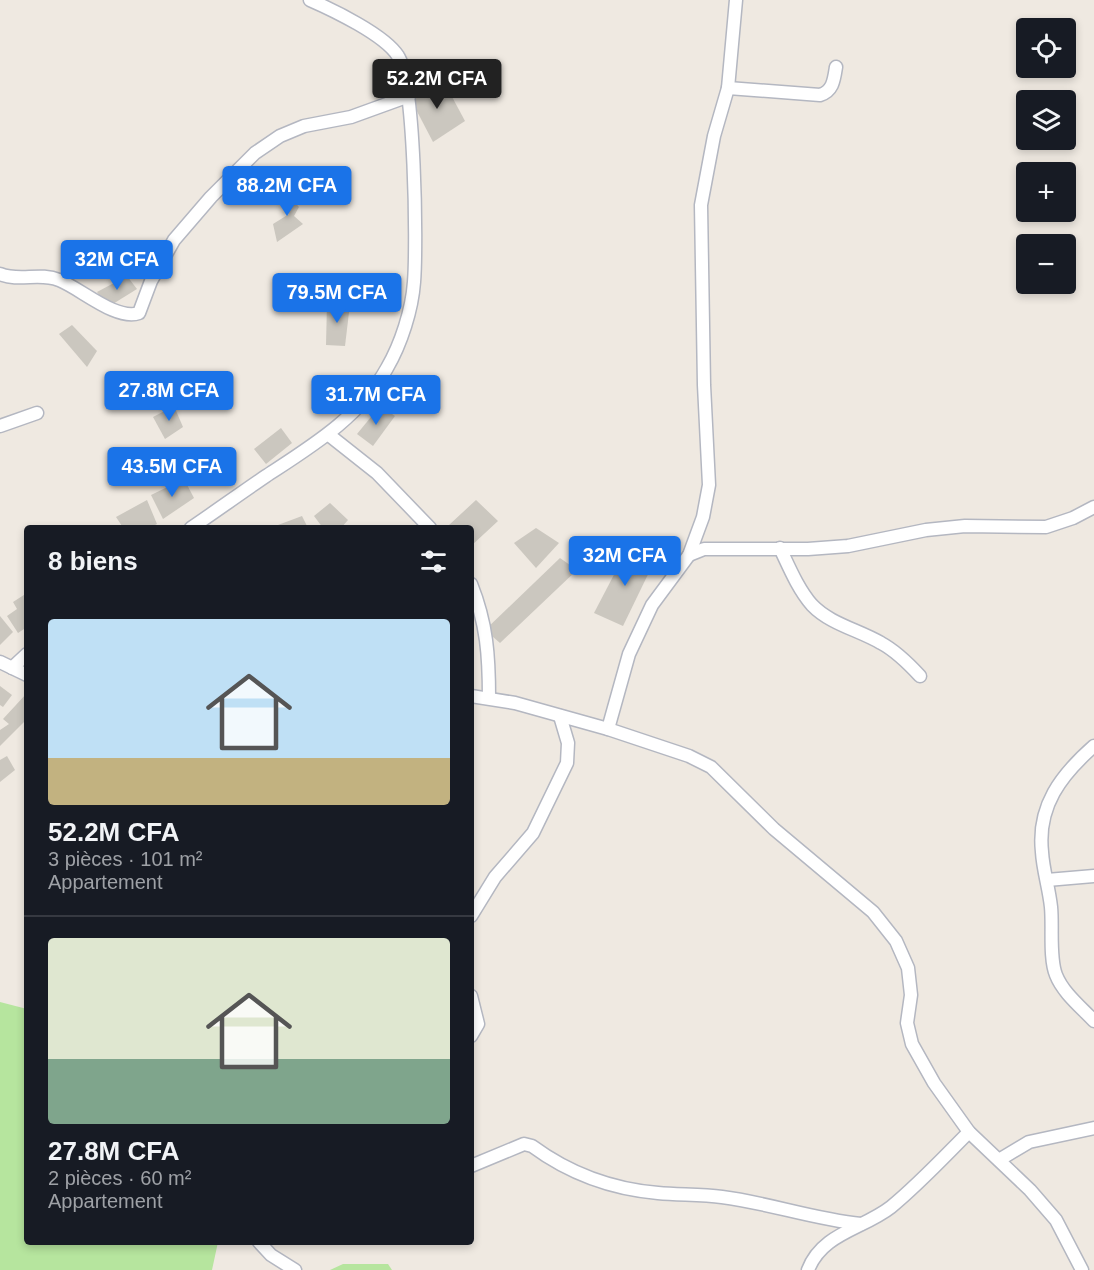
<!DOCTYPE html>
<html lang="fr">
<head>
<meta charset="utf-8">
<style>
  :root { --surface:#171b24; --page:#20242c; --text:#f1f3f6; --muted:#9ea1a6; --line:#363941; --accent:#1a73e8 }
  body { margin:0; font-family:Helvetica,sans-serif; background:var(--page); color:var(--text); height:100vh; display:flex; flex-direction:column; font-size:22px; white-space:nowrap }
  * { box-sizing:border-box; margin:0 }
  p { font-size:20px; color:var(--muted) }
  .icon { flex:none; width:33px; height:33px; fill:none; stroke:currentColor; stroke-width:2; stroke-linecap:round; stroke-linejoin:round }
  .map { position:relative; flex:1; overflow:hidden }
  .panel { position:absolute; left:24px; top:525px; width:450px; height:720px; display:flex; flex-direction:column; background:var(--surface); border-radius:6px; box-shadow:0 3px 9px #0003 }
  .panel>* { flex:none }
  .tools { position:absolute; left:1016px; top:18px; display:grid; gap:12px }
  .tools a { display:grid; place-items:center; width:60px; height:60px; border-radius:6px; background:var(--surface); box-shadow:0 3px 9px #0003; font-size:30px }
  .price { position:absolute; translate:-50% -51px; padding:0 14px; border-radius:6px; background:var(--accent); color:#fff; font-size:20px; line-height:39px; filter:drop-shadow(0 2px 3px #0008) }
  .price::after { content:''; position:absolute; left:50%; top:36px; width:18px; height:14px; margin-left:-9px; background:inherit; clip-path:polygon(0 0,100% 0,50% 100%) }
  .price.active { background:#222; color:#fff }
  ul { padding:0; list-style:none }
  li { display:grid; align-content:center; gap:12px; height:318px; padding:0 24px }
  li+li { border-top:2px solid var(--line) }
  li span { display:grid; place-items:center; height:186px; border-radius:6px; color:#555 }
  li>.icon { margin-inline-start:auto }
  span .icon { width:108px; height:108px; fill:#fffc; stroke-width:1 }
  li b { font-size:26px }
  h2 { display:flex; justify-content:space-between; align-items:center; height:72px; padding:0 24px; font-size:26px }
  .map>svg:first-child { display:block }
  .green { fill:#b6e59e }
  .building { fill:#cbc7bf }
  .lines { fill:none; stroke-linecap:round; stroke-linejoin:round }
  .street-casing { stroke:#b4b7c1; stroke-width:15 }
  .street { stroke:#fff; stroke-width:12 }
</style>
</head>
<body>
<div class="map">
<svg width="1094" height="1270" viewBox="0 0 1094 1270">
  <rect width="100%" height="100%" fill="#efe9e1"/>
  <g class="green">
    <path d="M0 1002 27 1009V1242H218L212 1270H0Z"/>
    <path d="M343 1264H388L392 1270H330Z"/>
  </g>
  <g class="building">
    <path d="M443 80 465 121 433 142 409 96Z"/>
    <path d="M284 191 299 207 294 216 303 224 277 242 273 224 289 214 275 197Z"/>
    <path d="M127 276 137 289 108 307 97 292Z"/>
    <path d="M327 303 350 304 345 346 326 345Z"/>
    <path d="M72 325 97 351 87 367 59 334Z"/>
    <path d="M174 406 183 427 165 439 153 417Z"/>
    <path d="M380 406 395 416 373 446 357 434Z"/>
    <path d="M281 428 292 443 266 464 254 449Z"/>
    <path d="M184 479 194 498 163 519 151 495Z"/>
    <path d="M147 500 157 524 149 528H118L122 526 116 517Z"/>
    <path d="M476 500 498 521 471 546V528H451L449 525Z"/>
    <path d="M330 503 348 520 341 528H323L314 516Z"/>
    <path d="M302 516 308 528H280L278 525Z"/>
    <path d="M536 528 559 543 536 568 514 543Z"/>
    <path d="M630 544 654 562 623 626 594 613Z"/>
    <path d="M560 558 577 570 500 643 485 630Z"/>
    <path d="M27 593V627L18 633 7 616 17 609 13 602Z"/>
    <path d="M0 616 13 632 0 645Z"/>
    <path d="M0 686 12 695 3 707 0 705Z"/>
    <path d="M27 693V719L0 746V730L9 724 3 719Z"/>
    <path d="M7 756 15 770 0 782V760Z"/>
  </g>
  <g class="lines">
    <g class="street-casing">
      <g id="street">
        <path d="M728 88 820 95C833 91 834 80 836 67"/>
        <path d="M0 274C19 282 40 272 59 280 80 288 116 321 139 313L151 281 174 240 211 197 255 153 280 136 304 126 351 117 409 96"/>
        <path d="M0 426 37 413"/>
        <path d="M329 435 377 473 430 528"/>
        <path d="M191 528C216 511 241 493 266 476 312 446 360 417 387 368 401 344 412 310 414 282 417 245 415 81 398 56 385 35 333 10 310 0"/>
        <path d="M780 548C789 567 798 589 812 605 830 624 859 630 881 643 896 651 908 663 920 676"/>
        <path d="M689 555 704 549H808L848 546 926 530 965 526 1046 527 1073 518 1094 507"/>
        <path d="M471 584C487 624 489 656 489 698"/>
        <path d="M0 662 27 675"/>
        <path d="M12 668 27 654"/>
        <path d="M471 696 515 703 608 729 689 756 711 767 774 829 873 912 896 941 908 968 911 995 907 1023 912 1044 934 1083 969 1132 1030 1190 1056 1220 1082 1270"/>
        <path d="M608 729 629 654 652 605 689 555 703 517 709 485 704 385 701 205 714 136 728 88 736 0"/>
        <path d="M1094 746C1061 775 1037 806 1042 852 1043 870 1049 888 1051 907 1053 926 1049 958 1056 975 1063 993 1082 1008 1094 1021"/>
        <path d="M1047 880 1094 876"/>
        <path d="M471 916 495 877 533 833 567 763 568 743 560 716"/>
        <path d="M471 996 478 1024 471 1036"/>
        <path d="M999 1160 1029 1142 1094 1128"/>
        <path d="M471 1166 524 1144 532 1146C570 1174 611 1189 658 1193 679 1195 701 1194 722 1197 769 1203 813 1219 861 1224"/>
        <path d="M259 1242 271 1255 295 1270"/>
        <path d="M808 1270C822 1233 863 1229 891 1207 919 1184 944 1157 969 1132"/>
      </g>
    </g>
    <use href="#street" class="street"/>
  </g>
</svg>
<div class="tools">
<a><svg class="icon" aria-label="locate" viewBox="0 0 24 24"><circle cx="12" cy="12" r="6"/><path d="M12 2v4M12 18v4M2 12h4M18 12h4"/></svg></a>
<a><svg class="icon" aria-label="layers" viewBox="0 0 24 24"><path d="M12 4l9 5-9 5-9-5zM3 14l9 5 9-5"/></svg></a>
<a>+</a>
<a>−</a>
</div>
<b class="price active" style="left:437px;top:110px">52.2M CFA</b>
<b class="price" style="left:287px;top:217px">88.2M CFA</b>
<b class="price" style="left:117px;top:291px">32M CFA</b>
<b class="price" style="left:337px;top:324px">79.5M CFA</b>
<b class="price" style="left:169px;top:422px">27.8M CFA</b>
<b class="price" style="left:376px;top:426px">31.7M CFA</b>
<b class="price" style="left:172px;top:498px">43.5M CFA</b>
<b class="price" style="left:625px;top:587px">32M CFA</b>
<section class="panel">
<h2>8 biens<svg class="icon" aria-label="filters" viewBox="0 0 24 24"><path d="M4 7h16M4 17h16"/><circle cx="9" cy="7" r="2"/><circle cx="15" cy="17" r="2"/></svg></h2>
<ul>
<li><span style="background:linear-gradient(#bfe0f5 75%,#c2b280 0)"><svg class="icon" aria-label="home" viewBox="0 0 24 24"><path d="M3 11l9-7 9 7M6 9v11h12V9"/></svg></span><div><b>52.2M CFA</b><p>3 pièces · 101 m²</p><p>Appartement</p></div></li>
<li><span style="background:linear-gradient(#dfe7d0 65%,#7fa58c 0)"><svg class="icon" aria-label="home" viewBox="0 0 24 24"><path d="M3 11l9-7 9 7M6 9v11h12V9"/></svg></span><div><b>27.8M CFA</b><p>2 pièces · 60 m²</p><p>Appartement</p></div></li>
</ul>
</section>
</div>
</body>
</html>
